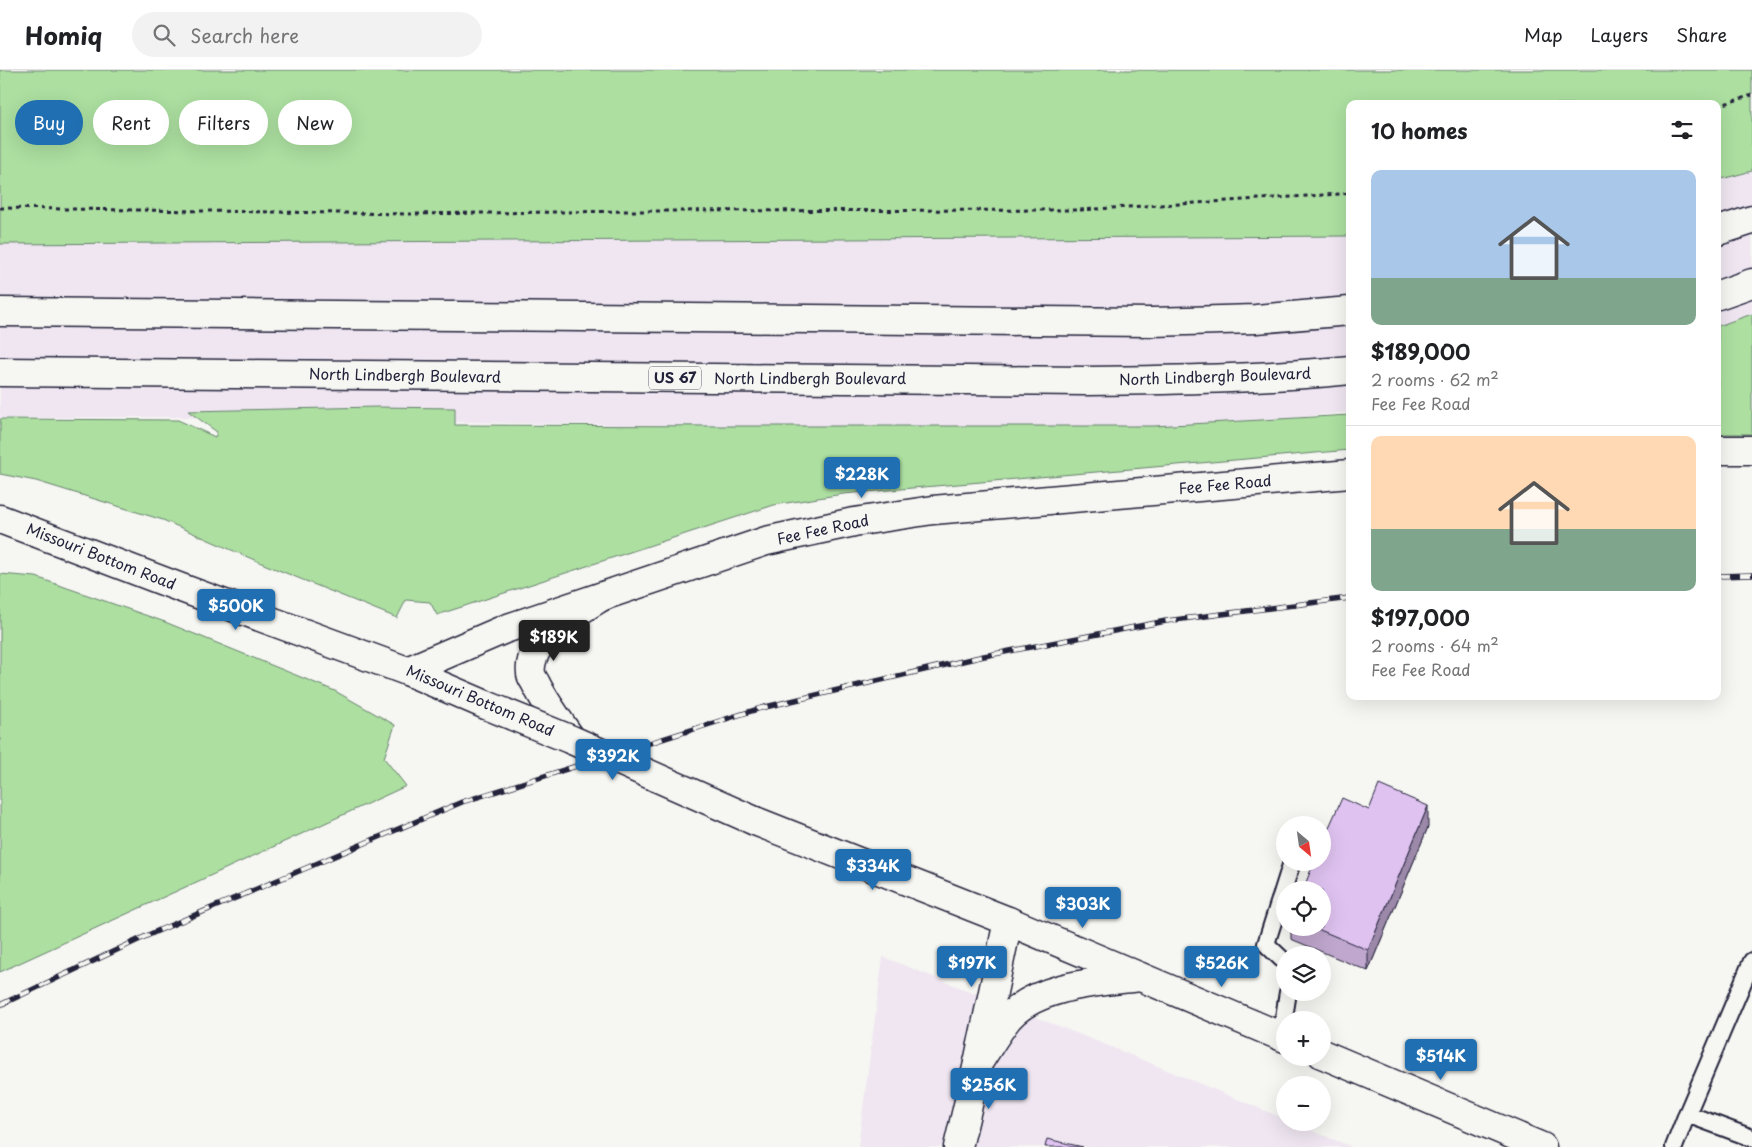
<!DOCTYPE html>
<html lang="en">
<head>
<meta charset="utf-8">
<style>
  :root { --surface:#fff; --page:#f2f2f2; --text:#202124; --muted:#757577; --line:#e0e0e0; --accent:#1f6fb2 }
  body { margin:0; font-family:"Playpen Sans",sans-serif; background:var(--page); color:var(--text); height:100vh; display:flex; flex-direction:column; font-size:19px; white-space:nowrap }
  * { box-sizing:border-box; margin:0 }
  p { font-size:16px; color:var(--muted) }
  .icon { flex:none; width:28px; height:28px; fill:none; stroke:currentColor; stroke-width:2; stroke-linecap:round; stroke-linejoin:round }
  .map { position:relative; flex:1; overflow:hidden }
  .panel { position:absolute; left:1346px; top:30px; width:375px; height:600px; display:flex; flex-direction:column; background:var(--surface); border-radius:10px; box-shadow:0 5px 20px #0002 }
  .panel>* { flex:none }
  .top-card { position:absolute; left:15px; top:30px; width:475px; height:45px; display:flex; gap:10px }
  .needle { width:32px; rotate:151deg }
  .buttons { position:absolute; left:1276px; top:746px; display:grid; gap:10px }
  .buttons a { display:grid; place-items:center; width:55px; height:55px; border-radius:50%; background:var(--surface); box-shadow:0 5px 20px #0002; font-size:25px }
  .price { position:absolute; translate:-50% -42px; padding:0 11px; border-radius:5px; background:var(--accent); color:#fff; font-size:16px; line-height:32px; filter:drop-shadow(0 1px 2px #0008) }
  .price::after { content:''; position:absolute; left:50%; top:30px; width:15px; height:11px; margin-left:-8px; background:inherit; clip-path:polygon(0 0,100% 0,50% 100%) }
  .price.current { background:#222; color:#fff }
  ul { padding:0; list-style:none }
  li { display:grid; align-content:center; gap:10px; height:265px; padding:0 25px }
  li+li { border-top:1px solid var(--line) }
  li span { display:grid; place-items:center; height:155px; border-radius:10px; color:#555 }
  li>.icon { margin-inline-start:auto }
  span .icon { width:90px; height:90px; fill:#fffc; stroke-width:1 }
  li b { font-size:21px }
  h2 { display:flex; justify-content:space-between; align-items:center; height:60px; padding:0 25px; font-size:21px }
  .pill { padding:0 18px; border-radius:22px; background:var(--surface); box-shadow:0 5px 20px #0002; font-size:18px; line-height:45px }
  .pill.current { background:var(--accent); color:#fff }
  header { display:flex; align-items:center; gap:30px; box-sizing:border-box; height:70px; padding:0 25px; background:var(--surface); border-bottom:1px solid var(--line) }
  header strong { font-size:24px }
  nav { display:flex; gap:28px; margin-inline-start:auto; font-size:18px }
  .search { width:350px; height:45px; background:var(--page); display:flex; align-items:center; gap:12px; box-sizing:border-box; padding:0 18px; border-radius:28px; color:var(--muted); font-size:19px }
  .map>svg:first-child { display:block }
  .built { fill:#efe6f1 }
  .green { fill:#acdfa0; stroke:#67806e }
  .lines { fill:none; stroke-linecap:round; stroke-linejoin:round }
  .lane-casing { stroke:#22223b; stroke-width:20 }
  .street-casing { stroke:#22223b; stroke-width:31 }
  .secondary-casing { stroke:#22223b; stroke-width:31 }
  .highway-casing { stroke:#22223b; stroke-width:31 }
  .path { stroke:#22223b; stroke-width:3; stroke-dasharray:4 4; stroke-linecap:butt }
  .lane { stroke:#f6f6f2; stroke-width:16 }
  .street { stroke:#f6f6f2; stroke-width:28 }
  .secondary { stroke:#f6f6f2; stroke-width:28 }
  .highway { stroke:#f6f6f2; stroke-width:28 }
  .rail-casing { stroke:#22223b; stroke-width:5.5 }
  .rail { stroke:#f6f6f2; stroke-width:4; stroke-dasharray:11; stroke-linecap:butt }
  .secondary-bridge-casing { stroke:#22223b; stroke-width:31; stroke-linecap:butt }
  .secondary-bridge { stroke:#f6f6f2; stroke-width:28 }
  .wall { fill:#c0a7ce; stroke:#22223b }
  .shaded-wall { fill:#9c88a8; stroke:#22223b }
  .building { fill:#dfc2f0; stroke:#22223b }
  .labels { text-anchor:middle; stroke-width:5; stroke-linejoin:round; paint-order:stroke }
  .shield { fill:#f6f6f2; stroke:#626272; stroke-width:1 }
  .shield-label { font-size:14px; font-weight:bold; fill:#22223b }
  .street-label { font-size:15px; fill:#22223b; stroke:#f6f6f2 }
</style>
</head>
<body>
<header>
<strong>Homiq</strong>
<div class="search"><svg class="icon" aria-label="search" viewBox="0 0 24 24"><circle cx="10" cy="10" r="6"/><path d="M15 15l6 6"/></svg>Search here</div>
<nav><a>Map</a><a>Layers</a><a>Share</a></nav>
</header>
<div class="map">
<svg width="1752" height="1077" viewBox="0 0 1752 1077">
  <rect width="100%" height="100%" fill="#f6f6f2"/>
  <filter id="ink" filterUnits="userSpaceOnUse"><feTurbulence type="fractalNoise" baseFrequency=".02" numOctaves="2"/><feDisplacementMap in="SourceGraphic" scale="10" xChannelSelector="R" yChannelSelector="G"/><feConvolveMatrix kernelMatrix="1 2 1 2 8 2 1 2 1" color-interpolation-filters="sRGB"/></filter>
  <g filter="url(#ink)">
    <g class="built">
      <path d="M0 0H1752V263L1718 272V34H1350V342L1134 364 175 347 0 348Z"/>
      <path d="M883 887 1106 975 1285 1049V1052L1293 1053 1352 1077H858Z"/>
    </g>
    <g class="green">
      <path d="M0 0H1752V101L1718 110V34H1350V166L0 174Z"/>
      <path d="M1752 244V364H1718V256Z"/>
      <path d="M377 337 455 338V355L721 356H1154L1350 345V380L843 424 774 435 437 545 430 532 406 530 397 548 266 495 163 450 36 411 0 404V349L178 350 215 367 217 362 188 341Z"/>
      <path d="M0 504 36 507 165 552 335 621 395 655 384 688 406 716 0 902Z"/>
    </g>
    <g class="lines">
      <g class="lane-casing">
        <g id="lane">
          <path d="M1285 892 1266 874 1292 792"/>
          <path d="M1281 966 1288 922"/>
          <path d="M1687 1044 1752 891"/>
          <path d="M1674 1077 1687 1044 1752 1068"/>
        </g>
      </g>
      <g class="street-casing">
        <g id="street">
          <path d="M1718 380H1752"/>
          <path d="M407 601 505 559 766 471 854 452 933 440 1350 404"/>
          <path d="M958 1077 978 993 1008 851"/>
        </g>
      </g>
      <g class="secondary-casing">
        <g id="secondary">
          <path d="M0 449 184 519 407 601 486 635"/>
          <path d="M572 670C559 651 546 634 536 614 535 611 531 607 531 604 526 571 577 542 601 527"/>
          <path d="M755 751 1008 851 1285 968"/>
          <path d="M1322 984 1542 1077"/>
          <path d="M978 993C988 978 997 962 1008 948 1037 915 1099 912 1140 907"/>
        </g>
      </g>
      <g class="highway-casing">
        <g id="highway">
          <path d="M1718 161 1752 150"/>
          <path d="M1718 225 1752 213"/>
          <path d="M0 242 1152 252 1256 249 1350 241"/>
          <path d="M0 302 1086 311C1174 310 1262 309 1350 300"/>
        </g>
      </g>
      <g class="path">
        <path d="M1718 36 1752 25"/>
        <path d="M0 138 411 144 633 141 1080 140 1341 124 1350 123"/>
      </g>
      <use href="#lane" class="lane"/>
      <use href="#street" class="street"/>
      <use href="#secondary" class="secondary"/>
      <use href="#highway" class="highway"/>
      <g class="rail-casing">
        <g id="rail">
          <path d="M1718 506 1752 505"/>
          <path d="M0 935 155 862 462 732 761 638 984 586 1166 551 1350 528"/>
        </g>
      </g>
      <use href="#rail" class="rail"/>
      <g class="secondary-bridge-casing">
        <path id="secondary-bridge" d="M486 635 572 670 755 751"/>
      </g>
      <use href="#secondary-bridge" class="secondary-bridge"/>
    </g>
    <path class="wall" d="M1369 740 1428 757 1368 901 1291 869V858H1322Z"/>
    <path class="shaded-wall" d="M1428 736V757L1368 901V880Z"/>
    <g class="building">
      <path d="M1379 715 1428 736 1368 880 1315 858H1322V820H1303L1314 792H1322V773L1342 728 1369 740Z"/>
      <path d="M1047 1069 1083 1077H1045Z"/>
    </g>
  </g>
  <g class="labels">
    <rect class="shield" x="649" y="296.5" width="52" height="23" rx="4"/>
    <g class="shield-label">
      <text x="675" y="313">US 67</text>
    </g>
    <g class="street-label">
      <text transform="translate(405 306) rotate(1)" y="5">North Lindbergh Boulevard</text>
      <text transform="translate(1215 307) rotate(-2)" y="5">North Lindbergh Boulevard</text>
      <text x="810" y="314">North Lindbergh Boulevard</text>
      <text transform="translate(1225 415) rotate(-5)" y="5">Fee Fee Road</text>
      <text transform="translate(823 460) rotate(-12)" y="5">Fee Fee Road</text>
      <text transform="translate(101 487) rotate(21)" y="5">Missouri Bottom Road</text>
      <text transform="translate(480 631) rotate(23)" y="5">Missouri Bottom Road</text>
    </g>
  </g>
</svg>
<div class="buttons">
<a><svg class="needle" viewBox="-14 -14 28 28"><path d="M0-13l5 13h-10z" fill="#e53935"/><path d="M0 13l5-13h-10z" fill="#757577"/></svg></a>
<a><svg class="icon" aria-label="locate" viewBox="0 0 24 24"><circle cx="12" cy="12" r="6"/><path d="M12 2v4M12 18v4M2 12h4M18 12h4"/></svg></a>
<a><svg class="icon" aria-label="layers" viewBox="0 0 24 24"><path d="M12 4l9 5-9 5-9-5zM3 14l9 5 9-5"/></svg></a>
<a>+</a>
<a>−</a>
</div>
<b class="price" style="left:862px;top:429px">$228K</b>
<b class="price" style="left:236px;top:561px">$500K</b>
<b class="price current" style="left:554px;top:592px">$189K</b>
<b class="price" style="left:613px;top:711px">$392K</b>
<b class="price" style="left:873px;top:821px">$334K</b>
<b class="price" style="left:1083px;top:859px">$303K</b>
<b class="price" style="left:972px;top:918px">$197K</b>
<b class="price" style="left:1222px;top:918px">$526K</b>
<b class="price" style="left:1441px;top:1011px">$514K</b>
<b class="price" style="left:989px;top:1040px">$256K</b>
<div class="top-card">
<a class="pill current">Buy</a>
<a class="pill">Rent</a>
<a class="pill">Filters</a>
<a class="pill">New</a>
</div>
<section class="panel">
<h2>10 homes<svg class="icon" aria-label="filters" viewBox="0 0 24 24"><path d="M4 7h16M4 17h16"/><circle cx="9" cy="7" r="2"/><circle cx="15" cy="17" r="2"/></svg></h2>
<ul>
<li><span style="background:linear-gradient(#a9c7e8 70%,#7fa58c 0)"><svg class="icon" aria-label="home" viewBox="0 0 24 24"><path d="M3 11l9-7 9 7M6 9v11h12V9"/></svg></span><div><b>$189,000</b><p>2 rooms · 62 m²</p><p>Fee Fee Road</p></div></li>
<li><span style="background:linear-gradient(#ffd9b3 60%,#7fa58c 0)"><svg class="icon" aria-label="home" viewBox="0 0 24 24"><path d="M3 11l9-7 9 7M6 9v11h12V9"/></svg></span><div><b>$197,000</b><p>2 rooms · 64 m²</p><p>Fee Fee Road</p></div></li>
</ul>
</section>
</div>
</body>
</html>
